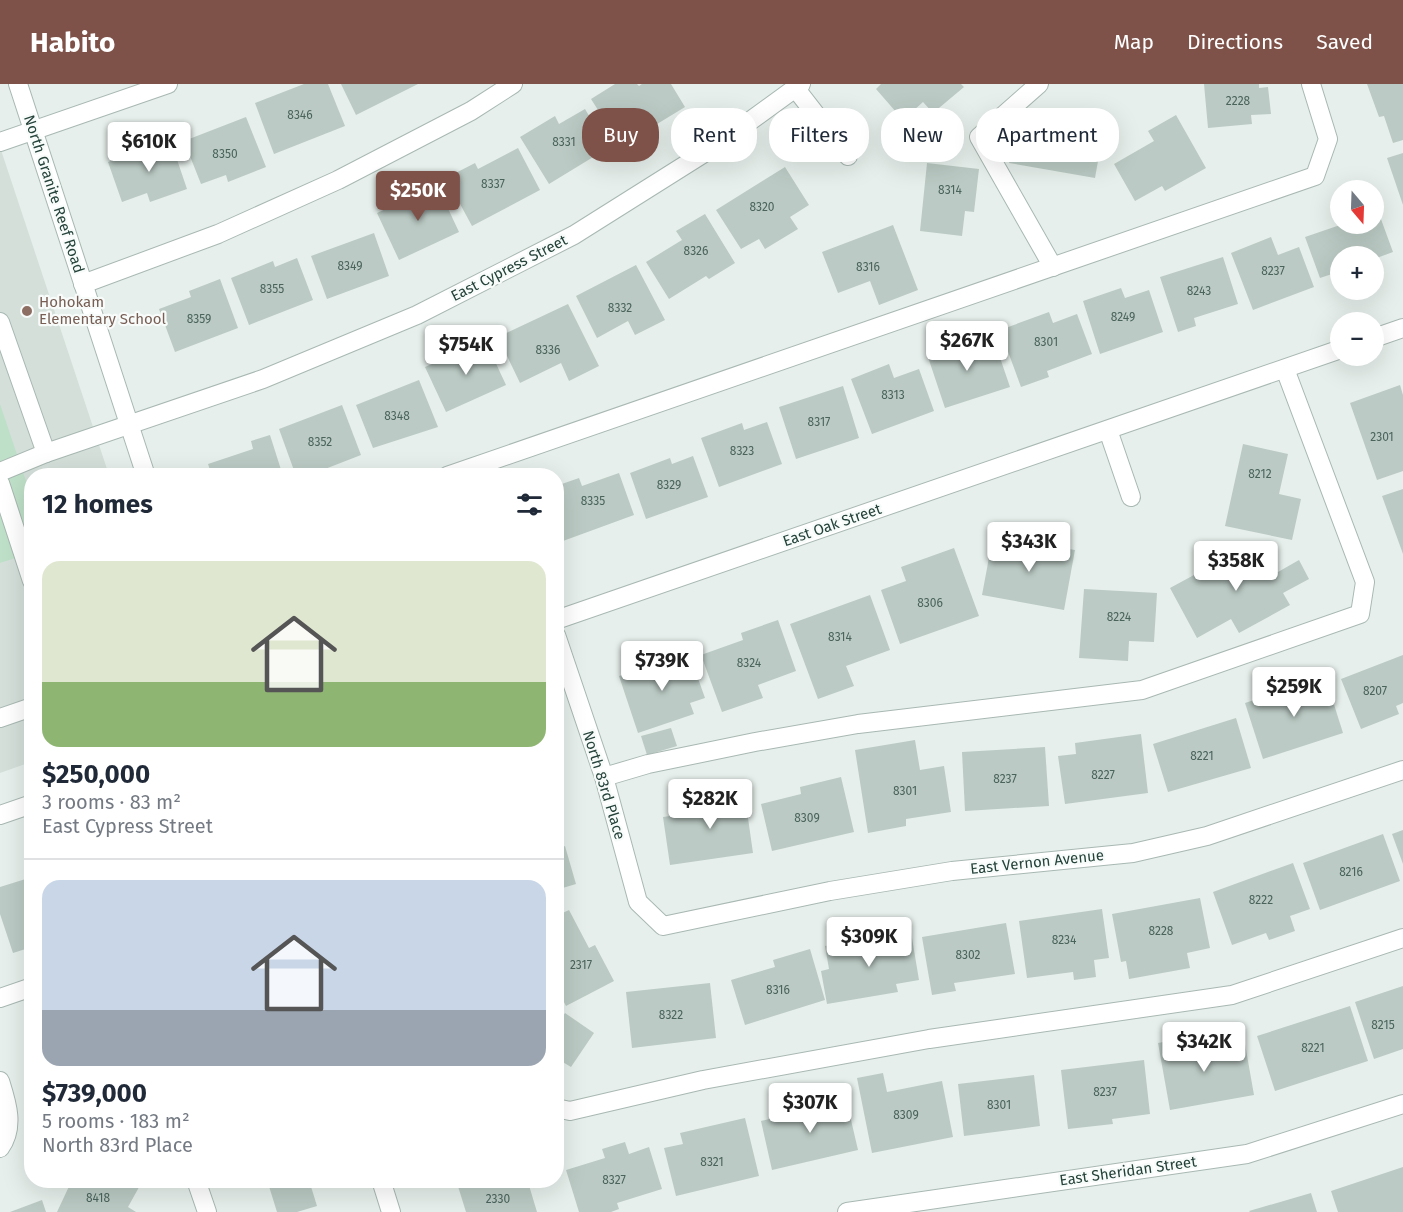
<!DOCTYPE html>
<html lang="en">
<head>
<meta charset="utf-8">
<style>
  :root { --surface:#fff; --page:#f6f6f7; --text:#1f2937; --muted:#747a83; --line:#e0e1e3; --accent:#7f5249 }
  body { margin:0; font-family:"Fira Sans",sans-serif; background:var(--page); color:var(--text); height:100vh; display:flex; flex-direction:column; font-size:22px; white-space:nowrap }
  * { box-sizing:border-box; margin:0 }
  p { font-size:20px; color:var(--muted) }
  .icon { flex:none; width:33px; height:33px; fill:none; stroke:currentColor; stroke-width:2; stroke-linecap:round; stroke-linejoin:round }
  .map { position:relative; flex:1; overflow:hidden }
  .side { position:absolute; left:24px; top:384px; width:540px; height:720px; display:flex; flex-direction:column; background:var(--surface); border-radius:24px; box-shadow:0 6px 24px #0002 }
  .side>* { flex:none }
  .banner { position:absolute; left:582px; top:24px; width:570px; height:54px; display:flex; gap:12px }
  .needle { width:39px; rotate:161deg }
  .controls { position:absolute; left:1330px; top:96px; display:grid; gap:12px }
  .controls a { display:grid; place-items:center; width:54px; height:54px; border-radius:50%; background:var(--surface); box-shadow:0 6px 24px #0002; font-size:30px }
  .price { position:absolute; translate:-50% -51px; padding:0 14px; border-radius:6px; background:#fff; color:#222; font-size:20px; line-height:39px; filter:drop-shadow(0 2px 3px #0008) }
  .price::after { content:''; position:absolute; left:50%; top:36px; width:18px; height:14px; margin-left:-9px; background:inherit; clip-path:polygon(0 0,100% 0,50% 100%) }
  .price.active { background:var(--accent); color:#fff }
  ul { padding:0; list-style:none }
  li { display:grid; align-content:center; gap:12px; height:318px; padding:0 18px }
  li+li { border-top:2px solid var(--line) }
  li span { display:grid; place-items:center; height:186px; border-radius:18px; color:#555 }
  li>.icon { margin-inline-start:auto }
  span .icon { width:108px; height:108px; fill:#fffc; stroke-width:1 }
  li b { font-size:26px }
  h2 { display:flex; justify-content:space-between; align-items:center; height:72px; padding:0 18px; font-size:26px }
  .tag { padding:0 21px; border-radius:24px; background:var(--surface); box-shadow:0 6px 24px #0002; font-size:21px; line-height:54px }
  .tag.active { background:var(--accent); color:#fff }
  header { display:flex; align-items:center; gap:36px; box-sizing:border-box; height:84px; padding:0 30px; background:var(--accent); color:#fff }
  header strong { font-size:28px }
  nav { display:flex; gap:33px; margin-inline-start:auto; font-size:21px }
  .map>svg:first-child { display:block }
  .built { fill:#d4dfda }
  .green { fill:#bfe0c8 }
  .building { fill:#bbcac4 }
  .lines { fill:none; stroke-linecap:round; stroke-linejoin:round }
  .minor-casing { stroke:#a8b8b2; stroke-width:20 }
  .minor { stroke:#fff; stroke-width:18 }
  .education-dot { fill:#8d6e63; stroke:#f7fbf9; stroke-width:2 }
  .labels { text-anchor:middle; stroke-width:4.5; stroke-linejoin:round; paint-order:stroke }
  .number-label { font-size:12px; fill:#4a645c }
  .street-label { font-size:15px; fill:#24423a; stroke:#f7fbf9 }
  .education-label { font-size:15px; fill:#785e54; stroke:#f7fbf9; text-anchor:start }
</style>
</head>
<body>
<header>
<strong>Habito</strong>
<nav><a>Map</a><a>Directions</a><a>Saved</a></nav>
</header>
<div class="map">
<svg width="1403" height="1128" viewBox="0 0 1403 1128">
  <rect width="100%" height="100%" fill="#e6efeb"/>
  <path class="built" d="M0 63 109 391 32 392 31 678 0 689Z"/>
  <path class="green" d="M0 320 32 415 31 469 0 479Z"/>
  <g class="building">
    <path d="M304 0H328L345 42 274 70 255 19Z"/>
    <path d="M341 0H418L356 31Z"/>
    <path d="M615 0H637L639 2 642 0H671L685 23 621 62 591 15Z"/>
    <path d="M881 0H961L964 3 933 29 923 18 903 36 876 5Z"/>
    <path d="M1204 0H1259V4L1268 3 1271 30 1251 31 1252 40 1208 44Z"/>
    <path d="M1367 0H1403V56L1393 59 1384 32 1379 33Z"/>
    <path d="M585 25 608 64 549 100 520 53 555 32 559 40Z"/>
    <path d="M1176 31 1206 84 1165 107 1162 102 1135 117 1114 80 1154 57 1148 47Z"/>
    <path d="M246 33 266 83 228 98 226 91 201 100 184 57Z"/>
    <path d="M1017 34 1103 49 1095 94 1009 79Z"/>
    <path d="M170 55 187 105 150 118 147 109 122 118 108 78Z"/>
    <path d="M518 64 540 106 472 142 446 94 475 79 478 85Z"/>
    <path d="M1403 69V121L1387 74Z"/>
    <path d="M927 79 979 85 974 128 965 127 962 152 920 147Z"/>
    <path d="M785 83 809 121 790 133 798 145 765 165 759 155 741 165 716 126Z"/>
    <path d="M437 101 459 148 399 176 377 129Z"/>
    <path d="M1378 127 1393 168 1374 175V172H1341V187L1320 194 1305 153 1343 140H1374V128Z"/>
    <path d="M705 130 735 179 709 195 706 192 669 215 646 178 682 156 676 147Z"/>
    <path d="M893 141 918 206 879 221 870 197 838 209 822 168Z"/>
    <path d="M374 149 389 192 327 215 311 172Z"/>
    <path d="M1271 153 1278 171 1299 163 1314 203 1253 226 1231 169Z"/>
    <path d="M1223 173 1238 220 1194 234 1196 242 1178 248 1160 193Z"/>
    <path d="M297 174 313 216 249 241 231 194 273 177 275 183Z"/>
    <path d="M636 181 665 236 635 251 628 237 597 254 576 212Z"/>
    <path d="M220 195 238 244 175 268 159 225 191 213 189 207Z"/>
    <path d="M1121 204 1125 214 1149 206 1163 248 1100 270 1083 217Z"/>
    <path d="M568 220 599 282 569 297 561 279 520 299 498 253Z"/>
    <path d="M1049 228 1053 239 1077 230 1092 270 1047 287 1049 293 1021 303 1000 246Z"/>
    <path d="M972 255 976 266 995 259 1010 303 945 324 927 270Z"/>
    <path d="M485 256 506 301 446 328 425 283Z"/>
    <path d="M889 280 894 294 919 285 934 327 872 350 851 295Z"/>
    <path d="M419 296 438 343 373 364 356 321Z"/>
    <path d="M1400 301 1403 311V387L1377 396 1350 319Z"/>
    <path d="M843 302 859 354 796 375 779 323Z"/>
    <path d="M342 321 361 371 307 392H296L279 345Z"/>
    <path d="M767 338 782 380 719 403 701 354 742 339 744 346Z"/>
    <path d="M270 351 283 392H212L208 380 253 365 251 357Z"/>
    <path d="M1243 360 1288 370 1279 410 1301 415 1292 456 1225 442Z"/>
    <path d="M693 372 708 413 646 435 630 389 670 374 672 380Z"/>
    <path d="M619 389 634 431 563 457 556 439V402L579 394 582 402Z"/>
    <path d="M1403 405V470L1382 412Z"/>
    <path d="M993 452 1075 466 1064 526 982 511Z"/>
    <path d="M1253 459 1271 492 1299 476 1309 495 1283 509 1290 521 1239 549 1231 535 1197 554 1170 504Z"/>
    <path d="M954 464 979 532 900 560 881 506 906 497 901 483Z"/>
    <path d="M1084 505 1157 509 1154 558 1129 557 1128 577 1079 574Z"/>
    <path d="M870 511 890 566 846 582 854 602 818 615 790 540Z"/>
    <path d="M778 536 796 587 758 601 763 614 722 628 701 571 743 556 741 549Z"/>
    <path d="M689 569 705 614 690 619 694 630 638 649 619 592Z"/>
    <path d="M1403 571V619L1396 622 1399 630 1361 645 1341 595Z"/>
    <path d="M1325 592 1343 649 1263 675 1245 619Z"/>
    <path d="M1236 634 1251 684 1168 708 1153 660Z"/>
    <path d="M671 644 677 662 647 671 641 652Z"/>
    <path d="M1141 650 1148 709 1065 720 1058 672 1076 670 1075 659Z"/>
    <path d="M915 656 920 686 944 682 951 728 906 735V742L868 749 855 666Z"/>
    <path d="M1045 663 1049 722 965 727 962 668Z"/>
    <path d="M841 693 854 748 772 767 761 720 801 710 800 703Z"/>
    <path d="M744 706 753 769 670 781 663 733 706 727 704 711Z"/>
    <path d="M1403 746V780L1392 750Z"/>
    <path d="M1383 750 1400 797 1320 826 1303 779Z"/>
    <path d="M557 759 559 764 565 762 576 800 556 806Z"/>
    <path d="M1293 779 1310 825 1290 832 1295 847 1269 856 1266 849 1232 861 1213 808Z"/>
    <path d="M32 793V863L13 869 0 830V803Z"/>
    <path d="M1200 814 1210 864 1187 869 1190 884 1129 895 1126 877 1121 878 1112 830Z"/>
    <path d="M1102 825 1109 874 1094 876 1096 893 1074 896 1073 888 1027 894 1019 837Z"/>
    <path d="M569 826 589 864 595 861 614 897 566 922 556 903V832Z"/>
    <path d="M1006 839 1015 890 954 899 956 907 932 911 922 853Z"/>
    <path d="M911 848 919 896 896 900 898 908 827 920 821 887 829 885 825 862Z"/>
    <path d="M810 865 825 916 745 941 731 896 775 883 773 876Z"/>
    <path d="M710 899 716 954 632 964 626 908Z"/>
    <path d="M1403 902V965L1374 975 1355 918Z"/>
    <path d="M1350 922 1368 977 1275 1007 1257 952Z"/>
    <path d="M565 929 594 949 571 983 556 974V942Z"/>
    <path d="M1200 951 1203 968 1245 960 1254 1011 1170 1026 1158 959Z"/>
    <path d="M1144 976 1150 1030 1112 1035 1113 1040 1068 1045 1061 986Z"/>
    <path d="M883 989 887 1008 942 997 953 1053 872 1069 857 994Z"/>
    <path d="M1034 991 1040 1042 964 1052 958 1000Z"/>
    <path d="M845 1010 858 1066 772 1086 761 1037 830 1021 828 1013Z"/>
    <path d="M745 1034 759 1092 676 1112 664 1064 683 1060 680 1049Z"/>
    <path d="M625 1058 629 1070 649 1063 662 1105 617 1119 619 1125 611 1128H579L566 1086 605 1074 602 1065Z"/>
    <path d="M1403 1083V1128H1338L1331 1107Z"/>
    <path d="M72 1096H83L97 1104 101 1096H143L128 1123 136 1128H57Z"/>
    <path d="M267 1096H309L317 1122 297 1128H277Z"/>
    <path d="M456 1096H511L513 1103 528 1098 537 1128H466Z"/>
    <path d="M1311 1109 1317 1128H1250L1249 1127Z"/>
    <path d="M42 1116 46 1128H10Z"/>
  </g>
  <g class="lines">
    <g class="minor-casing">
      <g id="minor">
        <path d="M18 0 146 392"/>
        <path d="M1039 0 979 53 1053 183"/>
        <path d="M796 5 848 72"/>
        <path d="M0 58 168 0"/>
        <path d="M83 200 218 150 338 96 471 27 513 0"/>
        <path d="M0 238 46 369 263 295 417 231 574 151 717 61 801 0"/>
        <path d="M1374 254 1403 244"/>
        <path d="M1108 346 1131 413"/>
        <path d="M0 388 46 369"/>
        <path d="M447 392 1315 92 1328 55 1311 0"/>
        <path d="M0 399 32 497"/>
        <path d="M556 536 1341 265"/>
        <path d="M556 551 604 693 638 818 663 842 830 807 952 787 1133 769 1207 752 1403 686"/>
        <path d="M0 634 32 623"/>
        <path d="M604 693 648 680 755 658 858 640 1142 606 1360 530 1365 498 1285 285"/>
        <path d="M0 731 32 720"/>
        <path d="M0 914 32 903"/>
        <path d="M0 997C7 1019 15 1043 0 1064"/>
        <path d="M556 1024 570 1027 703 996 929 955 1232 911 1403 854"/>
        <path d="M196 1096 207 1128"/>
        <path d="M381 1096 391 1128"/>
        <path d="M847 1128 1247 1070 1403 1020"/>
      </g>
    </g>
    <use href="#minor" class="minor"/>
  </g>
  <circle class="education-dot" cx="27" cy="227" r="6"/>
  <g class="labels">
    <g class="number-label">
      <text x="1238" y="21">2228</text>
      <text x="300" y="35">8346</text>
      <text x="564" y="62">8331</text>
      <text x="225" y="74">8350</text>
      <text x="493" y="104">8337</text>
      <text x="950" y="110">8314</text>
      <text x="762" y="127">8320</text>
      <text x="696" y="171">8326</text>
      <text x="350" y="186">8349</text>
      <text x="868" y="187">8316</text>
      <text x="1273" y="191">8237</text>
      <text x="272" y="209">8355</text>
      <text x="1199" y="211">8243</text>
      <text x="620" y="228">8332</text>
      <text x="1123" y="237">8249</text>
      <text x="199" y="239">8359</text>
      <text x="1046" y="262">8301</text>
      <text x="548" y="270">8336</text>
      <text x="893" y="315">8313</text>
      <text x="397" y="336">8348</text>
      <text x="819" y="342">8317</text>
      <text x="1382" y="357">2301</text>
      <text x="320" y="362">8352</text>
      <text x="742" y="371">8323</text>
      <text x="1260" y="394">8212</text>
      <text x="669" y="405">8329</text>
      <text x="593" y="421">8335</text>
      <text x="930" y="523">8306</text>
      <text x="1119" y="537">8224</text>
      <text x="840" y="557">8314</text>
      <text x="749" y="583">8324</text>
      <text x="1375" y="611">8207</text>
      <text x="1202" y="676">8221</text>
      <text x="1103" y="695">8227</text>
      <text x="1005" y="699">8237</text>
      <text x="905" y="711">8301</text>
      <text x="807" y="738">8309</text>
      <text x="1351" y="792">8216</text>
      <text x="1261" y="820">8222</text>
      <text x="1161" y="851">8228</text>
      <text x="1064" y="860">8234</text>
      <text x="968" y="875">8302</text>
      <text x="581" y="885">2317</text>
      <text x="778" y="910">8316</text>
      <text x="671" y="935">8322</text>
      <text x="1383" y="945">8215</text>
      <text x="1313" y="968">8221</text>
      <text x="1105" y="1012">8237</text>
      <text x="999" y="1025">8301</text>
      <text x="906" y="1035">8309</text>
      <text x="712" y="1082">8321</text>
      <text x="614" y="1100">8327</text>
      <text x="98" y="1118">8418</text>
      <text x="498" y="1119">2330</text>
    </g>
    <g class="street-label">
      <text transform="translate(54 110) rotate(72)" y="5">North Granite Reef Road</text>
      <text transform="translate(509 184) rotate(-27)" y="5">East Cypress Street</text>
      <text transform="translate(832 441) rotate(-19)" y="5">East Oak Street</text>
      <text transform="translate(604 701) rotate(73)" y="5">North 83rd Place</text>
      <text transform="translate(1037 778) rotate(-6)" y="5">East Vernon Avenue</text>
      <text transform="translate(1128 1087) rotate(-8)" y="5">East Sheridan Street</text>
    </g>
    <g class="education-label">
      <text x="39" y="223">Hohokam<tspan x="39" dy="17">Elementary School</tspan></text>
    </g>
  </g>
</svg>
<div class="controls">
<a><svg class="needle" viewBox="-14 -14 28 28"><path d="M0-13l5 13h-10z" fill="#e53935"/><path d="M0 13l5-13h-10z" fill="#747a83"/></svg></a>
<a>+</a>
<a>−</a>
</div>
<b class="price" style="left:149px;top:89px">$610K</b>
<b class="price active" style="left:418px;top:138px">$250K</b>
<b class="price" style="left:967px;top:288px">$267K</b>
<b class="price" style="left:466px;top:292px">$754K</b>
<b class="price" style="left:1029px;top:489px">$343K</b>
<b class="price" style="left:1236px;top:508px">$358K</b>
<b class="price" style="left:662px;top:608px">$739K</b>
<b class="price" style="left:1294px;top:634px">$259K</b>
<b class="price" style="left:710px;top:746px">$282K</b>
<b class="price" style="left:869px;top:884px">$309K</b>
<b class="price" style="left:1204px;top:989px">$342K</b>
<b class="price" style="left:810px;top:1050px">$307K</b>
<div class="banner">
<a class="tag active">Buy</a>
<a class="tag">Rent</a>
<a class="tag">Filters</a>
<a class="tag">New</a>
<a class="tag">Apartment</a>
</div>
<section class="side">
<h2>12 homes<svg class="icon" aria-label="filters" viewBox="0 0 24 24"><path d="M4 7h16M4 17h16"/><circle cx="9" cy="7" r="2"/><circle cx="15" cy="17" r="2"/></svg></h2>
<ul>
<li><span style="background:linear-gradient(#dfe7d0 65%,#8fb573 0)"><svg class="icon" aria-label="home" viewBox="0 0 24 24"><path d="M3 11l9-7 9 7M6 9v11h12V9"/></svg></span><div><b>$250,000</b><p>3 rooms · 83 m²</p><p>East Cypress Street</p></div></li>
<li><span style="background:linear-gradient(#c9d6e8 70%,#9aa5b1 0)"><svg class="icon" aria-label="home" viewBox="0 0 24 24"><path d="M3 11l9-7 9 7M6 9v11h12V9"/></svg></span><div><b>$739,000</b><p>5 rooms · 183 m²</p><p>North 83rd Place</p></div></li>
</ul>
</section>
</div>
</body>
</html>
